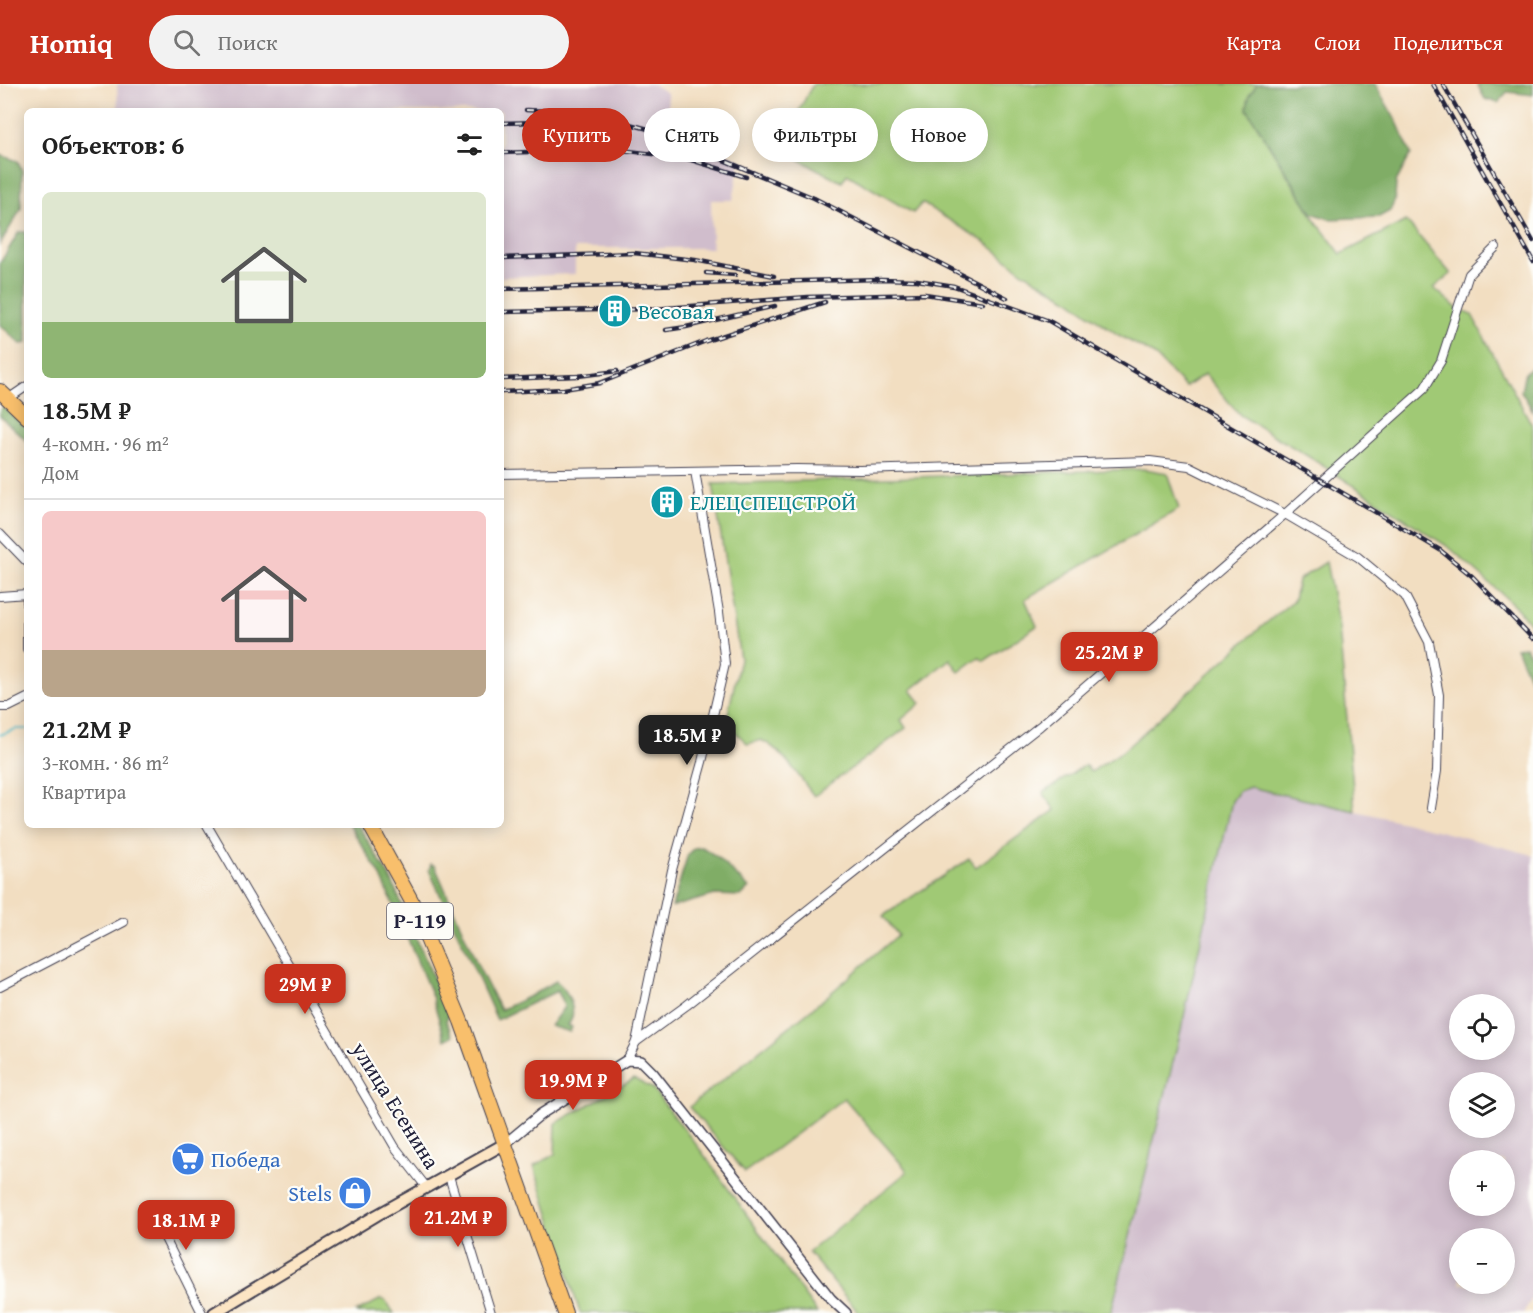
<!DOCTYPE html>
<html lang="ru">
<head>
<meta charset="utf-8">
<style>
  :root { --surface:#fff; --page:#f2f2f2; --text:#222; --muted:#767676; --line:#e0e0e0; --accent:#c8321e }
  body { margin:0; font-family:"Gentium Book Plus",serif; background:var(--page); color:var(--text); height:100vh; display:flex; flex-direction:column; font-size:22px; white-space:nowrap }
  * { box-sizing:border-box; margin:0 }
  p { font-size:20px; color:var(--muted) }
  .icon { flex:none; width:33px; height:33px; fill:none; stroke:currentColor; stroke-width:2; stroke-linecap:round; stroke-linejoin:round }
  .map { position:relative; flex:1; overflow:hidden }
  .side { position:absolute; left:24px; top:24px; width:480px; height:720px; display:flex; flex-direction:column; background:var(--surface); border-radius:9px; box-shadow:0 3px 15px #0003 }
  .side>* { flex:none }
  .hud { position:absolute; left:522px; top:24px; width:570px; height:54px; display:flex; gap:12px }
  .controls { position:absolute; left:1449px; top:910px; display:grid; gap:12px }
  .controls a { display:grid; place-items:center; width:66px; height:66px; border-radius:50%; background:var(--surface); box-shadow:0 3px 15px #0003; font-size:30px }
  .price { position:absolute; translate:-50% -51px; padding:0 14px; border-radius:12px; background:var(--accent); color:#fff; font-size:20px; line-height:39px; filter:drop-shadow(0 2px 3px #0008) }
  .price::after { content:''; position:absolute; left:50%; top:36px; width:18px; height:14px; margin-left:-9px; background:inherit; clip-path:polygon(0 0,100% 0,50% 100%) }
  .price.active { background:#222; color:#fff }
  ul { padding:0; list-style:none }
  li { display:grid; align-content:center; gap:12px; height:318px; padding:0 18px }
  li+li { border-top:2px solid var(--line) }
  li span { display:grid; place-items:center; height:186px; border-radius:9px; color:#555 }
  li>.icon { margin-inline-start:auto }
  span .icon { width:108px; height:108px; fill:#fffc; stroke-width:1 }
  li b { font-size:26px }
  h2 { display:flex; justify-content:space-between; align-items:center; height:72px; padding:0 18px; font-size:26px }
  .pill { padding:0 21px; border-radius:27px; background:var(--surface); box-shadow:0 3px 15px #0003; font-size:21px; line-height:54px }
  .pill.active { background:var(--accent); color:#fff }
  header { display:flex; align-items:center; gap:36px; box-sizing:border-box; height:84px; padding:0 30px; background:var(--accent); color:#fff }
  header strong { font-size:28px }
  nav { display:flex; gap:33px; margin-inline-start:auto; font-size:21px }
  .search { width:420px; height:54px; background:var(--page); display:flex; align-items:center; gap:15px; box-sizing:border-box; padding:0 21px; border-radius:33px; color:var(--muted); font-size:22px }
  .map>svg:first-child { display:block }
  .industrial { fill:#d0bdcc; fill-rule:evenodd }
  .green { fill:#a0c975; stroke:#617658; stroke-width:1.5 }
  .forest { fill:#80ad66; stroke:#516850; stroke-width:1.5 }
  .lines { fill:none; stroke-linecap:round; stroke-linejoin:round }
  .stream { stroke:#4dbac8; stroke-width:2 }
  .minor-casing { stroke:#413e4f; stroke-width:10 }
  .tertiary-casing { stroke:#413e4f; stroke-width:12 }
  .secondary-casing { stroke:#413e4f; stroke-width:14 }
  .trunk-casing { stroke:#413e4f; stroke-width:16 }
  .minor { stroke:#fff; stroke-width:8 }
  .tertiary { stroke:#fff; stroke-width:9 }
  .secondary { stroke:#fce5c4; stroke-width:10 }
  .trunk { stroke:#f8bf6c; stroke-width:14 }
  .rail-casing { stroke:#22223b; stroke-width:4.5 }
  .rail { stroke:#fdfcf7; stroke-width:2; stroke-dasharray:7; stroke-linecap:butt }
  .labels { text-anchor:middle; stroke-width:4.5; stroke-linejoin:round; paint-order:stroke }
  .shield { fill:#fdfcf7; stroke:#646373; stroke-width:1.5 }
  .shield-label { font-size:21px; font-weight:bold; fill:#22223b }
  .culture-label { font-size:22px; fill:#0d838f; stroke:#fdfcf7; text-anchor:start }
  .street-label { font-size:22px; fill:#22223b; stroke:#fdfcf7 }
  .shop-label { font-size:22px; fill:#366cbe; stroke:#fdfcf7; text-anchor:start }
</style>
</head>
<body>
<header>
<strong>Homiq</strong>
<div class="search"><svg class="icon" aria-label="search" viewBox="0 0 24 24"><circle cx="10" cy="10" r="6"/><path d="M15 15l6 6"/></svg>Поиск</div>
<nav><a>Карта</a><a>Слои</a><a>Поделиться</a></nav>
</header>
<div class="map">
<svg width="1533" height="1229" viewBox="0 0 1533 1229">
  <rect width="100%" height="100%" fill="#fdfcf7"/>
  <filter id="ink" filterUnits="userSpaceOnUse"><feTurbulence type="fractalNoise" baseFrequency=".0167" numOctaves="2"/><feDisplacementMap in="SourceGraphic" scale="12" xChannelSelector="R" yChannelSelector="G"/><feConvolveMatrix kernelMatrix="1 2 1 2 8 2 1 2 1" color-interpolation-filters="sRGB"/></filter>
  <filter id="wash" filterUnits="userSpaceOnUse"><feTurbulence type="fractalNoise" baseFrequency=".008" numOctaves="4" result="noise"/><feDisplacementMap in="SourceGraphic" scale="24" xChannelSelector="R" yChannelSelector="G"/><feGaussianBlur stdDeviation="1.35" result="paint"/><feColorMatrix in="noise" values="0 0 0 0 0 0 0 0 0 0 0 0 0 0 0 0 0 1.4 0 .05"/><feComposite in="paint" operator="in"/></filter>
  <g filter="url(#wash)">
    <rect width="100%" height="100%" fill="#f2dec1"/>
    <g class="industrial">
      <path d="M117 0H653L667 9 670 46 740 75 739 83 733 116H711L712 164H575V190L501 193V27H118Z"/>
      <path d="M1250 703 1400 737 1533 771V1213L1523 1229H1111L1173 977 1232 717 1239 707ZM1460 921H1504V966H1460ZM1460 999H1504V1044H1460ZM1460 1077H1504V1122H1460ZM1460 1155H1504V1200H1460Z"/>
    </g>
    <g class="green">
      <path d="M813 0H1257L1249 12 1247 25 1315 136 1341 170 1406 137 1451 190 1434 204 1457 224 1472 231 1533 343V543L1514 521 1450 464 1314 376 1240 331 1205 290 1185 303 1153 270 1117 250 1068 215 1023 188 985 158 922 119 913 129 847 90 842 98 779 65Z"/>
      <path d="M1145 385 1167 389 1179 425 1025 515 1037 542 984 577 979 573 959 588 950 575 911 606 921 619 901 636 906 644 814 712C799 693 783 666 761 656L748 660 726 639 740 575 713 400Z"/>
      <path d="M1326 478 1339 543 1355 727 1250 703 1239 707 1232 717 1181 946 1111 1229H859L808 1168 907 1088 905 1084 844 1014 745 1088 689 1023 825 914 898 851 883 832 969 775 976 783 1055 726 1043 709 1085 681 1091 688 1123 667 1253 550 1294 516 1298 496Z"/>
      <path d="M634 995 652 1004 702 1068 817 1229H580L534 1082 555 1070 556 1039Z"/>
      <path d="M381 1215 386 1217 394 1229H355Z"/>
    </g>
    <g class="forest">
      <path d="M1257 0H1375L1398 40 1411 70 1396 98 1395 116 1390 127 1379 133 1329 135 1312 129 1247 25 1249 12Z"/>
      <path d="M1477 0H1533V11L1507 8 1498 19 1485 15Z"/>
      <path d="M0 71 18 77 22 87 21 125 0 160Z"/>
      <path d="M19 148H26L27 259 21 260 0 241V179Z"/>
      <path d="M1533 283V327L1521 307 1525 288Z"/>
      <path d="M3 323 27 344V357L0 332V326Z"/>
      <path d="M1525 563 1533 573V602L1516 564Z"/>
      <path d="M349 741H358L391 795 449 930 446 937 453 952 445 956 432 912 380 790Z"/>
      <path d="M702 763 716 772 749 804 741 812 715 811 672 823 688 770 694 764Z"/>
      <path d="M431 780 435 782 479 884 500 926 532 911 556 897C568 906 579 928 568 941L572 943 570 948 550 942 564 923 562 915 557 907 497 936 429 786Z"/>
    </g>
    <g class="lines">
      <path class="stream" d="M0 651 16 645H27"/>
    </g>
  </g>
  <g filter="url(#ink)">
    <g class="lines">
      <g class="minor-casing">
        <g id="minor">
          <path d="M8 315 27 302"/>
          <path d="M501 390 797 385 860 386 1150 377 1189 382 1285 430 1358 473 1405 512 1429 558 1439 611 1437 687 1431 724"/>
          <path d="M0 450 27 478"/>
          <path d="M27 510V565"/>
          <path d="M0 512 27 510"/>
          <path d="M0 623H9L27 614"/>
          <path d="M207 741 395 1063 427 1104"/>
          <path d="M0 903 124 838"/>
          <path d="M636 958 687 921 1040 642 1285 430 1424 305 1441 277 1469 190 1496 163"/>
          <path d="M627 976 636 958 672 786 702 678 725 580 719 528 695 387"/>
          <path d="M449 1092 491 1229"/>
          <path d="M151 1140 157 1138 202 1229"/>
        </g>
      </g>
      <g class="tertiary-casing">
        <path id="tertiary" d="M506 1059 541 1030 627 976 641 977 653 989 831 1215 846 1229"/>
      </g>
      <g class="secondary-casing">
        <path id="secondary" d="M214 1229 377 1131 506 1059"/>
      </g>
      <g class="trunk-casing">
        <g id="trunk">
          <path d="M0 307 27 333"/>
          <path d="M370 741 411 816 461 937 565 1229"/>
        </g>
      </g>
      <use href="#minor" class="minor"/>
      <use href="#tertiary" class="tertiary"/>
      <use href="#secondary" class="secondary"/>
      <use href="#trunk" class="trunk"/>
      <g class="rail-casing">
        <g id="rail">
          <path d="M1433 0 1533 177"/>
          <path d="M1443 0 1533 157"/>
          <path d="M526 26 588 29 652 46 814 114 1007 214"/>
          <path d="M501 39 583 37"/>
          <path d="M501 69 613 65 685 74 746 93"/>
          <path d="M501 174 634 169 695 176 774 192"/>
          <path d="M706 189 735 191"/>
          <path d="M501 205 881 195 917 196 954 202 1049 237 1440 466 1472 492 1533 555"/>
          <path d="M501 228 653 225 808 213 925 210 983 219"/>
          <path d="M666 246 686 243 775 222"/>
          <path d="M501 295 578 292 617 287"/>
          <path d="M501 308 564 305 600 299 706 257 825 218"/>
        </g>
      </g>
      <use href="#rail" class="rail"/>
    </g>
  </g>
  <defs>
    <g id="building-disc" transform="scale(1.725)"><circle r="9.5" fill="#0f9aa8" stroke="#fdfcf7"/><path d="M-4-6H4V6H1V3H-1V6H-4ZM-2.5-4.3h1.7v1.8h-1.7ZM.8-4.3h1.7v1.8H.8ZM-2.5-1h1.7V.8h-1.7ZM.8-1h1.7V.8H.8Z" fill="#fff"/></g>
    <g id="supermarket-disc" transform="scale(1.725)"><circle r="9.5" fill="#3f7fe0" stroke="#fdfcf7"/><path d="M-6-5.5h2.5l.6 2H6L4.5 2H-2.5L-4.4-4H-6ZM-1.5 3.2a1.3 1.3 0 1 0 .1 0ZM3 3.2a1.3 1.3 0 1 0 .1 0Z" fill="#fff"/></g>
    <g id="shop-disc" transform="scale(1.725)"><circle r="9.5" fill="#3f7fe0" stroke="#fdfcf7"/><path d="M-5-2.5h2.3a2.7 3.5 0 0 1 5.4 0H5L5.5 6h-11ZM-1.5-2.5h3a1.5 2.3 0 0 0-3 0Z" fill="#fff"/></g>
  </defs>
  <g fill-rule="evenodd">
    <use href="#building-disc" x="615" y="227"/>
    <use href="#building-disc" x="667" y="418"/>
    <use href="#supermarket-disc" x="188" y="1075"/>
    <use href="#shop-disc" x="355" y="1109"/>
  </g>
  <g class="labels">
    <rect class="shield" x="387" y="819" width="66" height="36" rx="4.5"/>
    <g class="shield-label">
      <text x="420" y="844">Р-119</text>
    </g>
    <g class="culture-label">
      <text x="638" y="235">Весовая</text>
      <text x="690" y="426">ЕЛЕЦСПЕЦСТРОЙ</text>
    </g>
    <g class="street-label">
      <text transform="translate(396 1021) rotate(58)" y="8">улица Есенина</text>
    </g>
    <g class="shop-label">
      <text x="211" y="1083">Победа</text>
      <text x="332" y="1117" text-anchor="end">Stels</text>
    </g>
  </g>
</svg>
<div class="controls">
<a><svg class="icon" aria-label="locate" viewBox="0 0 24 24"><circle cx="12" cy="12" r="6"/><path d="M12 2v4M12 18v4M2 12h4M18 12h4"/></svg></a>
<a><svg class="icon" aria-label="layers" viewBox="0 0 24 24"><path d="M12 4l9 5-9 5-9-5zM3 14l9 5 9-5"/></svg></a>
<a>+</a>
<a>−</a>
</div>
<b class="price" style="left:1109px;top:599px">25.2M ₽</b>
<b class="price active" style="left:687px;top:682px">18.5M ₽</b>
<b class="price" style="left:305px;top:931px">29M ₽</b>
<b class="price" style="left:573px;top:1027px">19.9M ₽</b>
<b class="price" style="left:458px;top:1164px">21.2M ₽</b>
<b class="price" style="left:186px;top:1167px">18.1M ₽</b>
<div class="hud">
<a class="pill active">Купить</a>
<a class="pill">Снять</a>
<a class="pill">Фильтры</a>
<a class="pill">Новое</a>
</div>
<section class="side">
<h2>Объектов: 6<svg class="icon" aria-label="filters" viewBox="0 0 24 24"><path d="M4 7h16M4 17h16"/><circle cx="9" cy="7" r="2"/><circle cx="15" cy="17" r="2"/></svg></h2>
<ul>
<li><span style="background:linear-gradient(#dfe7d0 70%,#8fb573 0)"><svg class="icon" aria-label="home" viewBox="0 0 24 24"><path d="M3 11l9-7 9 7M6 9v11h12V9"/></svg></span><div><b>18.5M ₽</b><p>4-комн. · 96 m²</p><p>Дом</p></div></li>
<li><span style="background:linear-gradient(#f6c9c9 75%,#b9a48a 0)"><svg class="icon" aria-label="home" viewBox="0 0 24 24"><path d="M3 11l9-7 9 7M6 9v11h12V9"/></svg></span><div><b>21.2M ₽</b><p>3-комн. · 86 m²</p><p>Квартира</p></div></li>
</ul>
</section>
</div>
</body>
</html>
